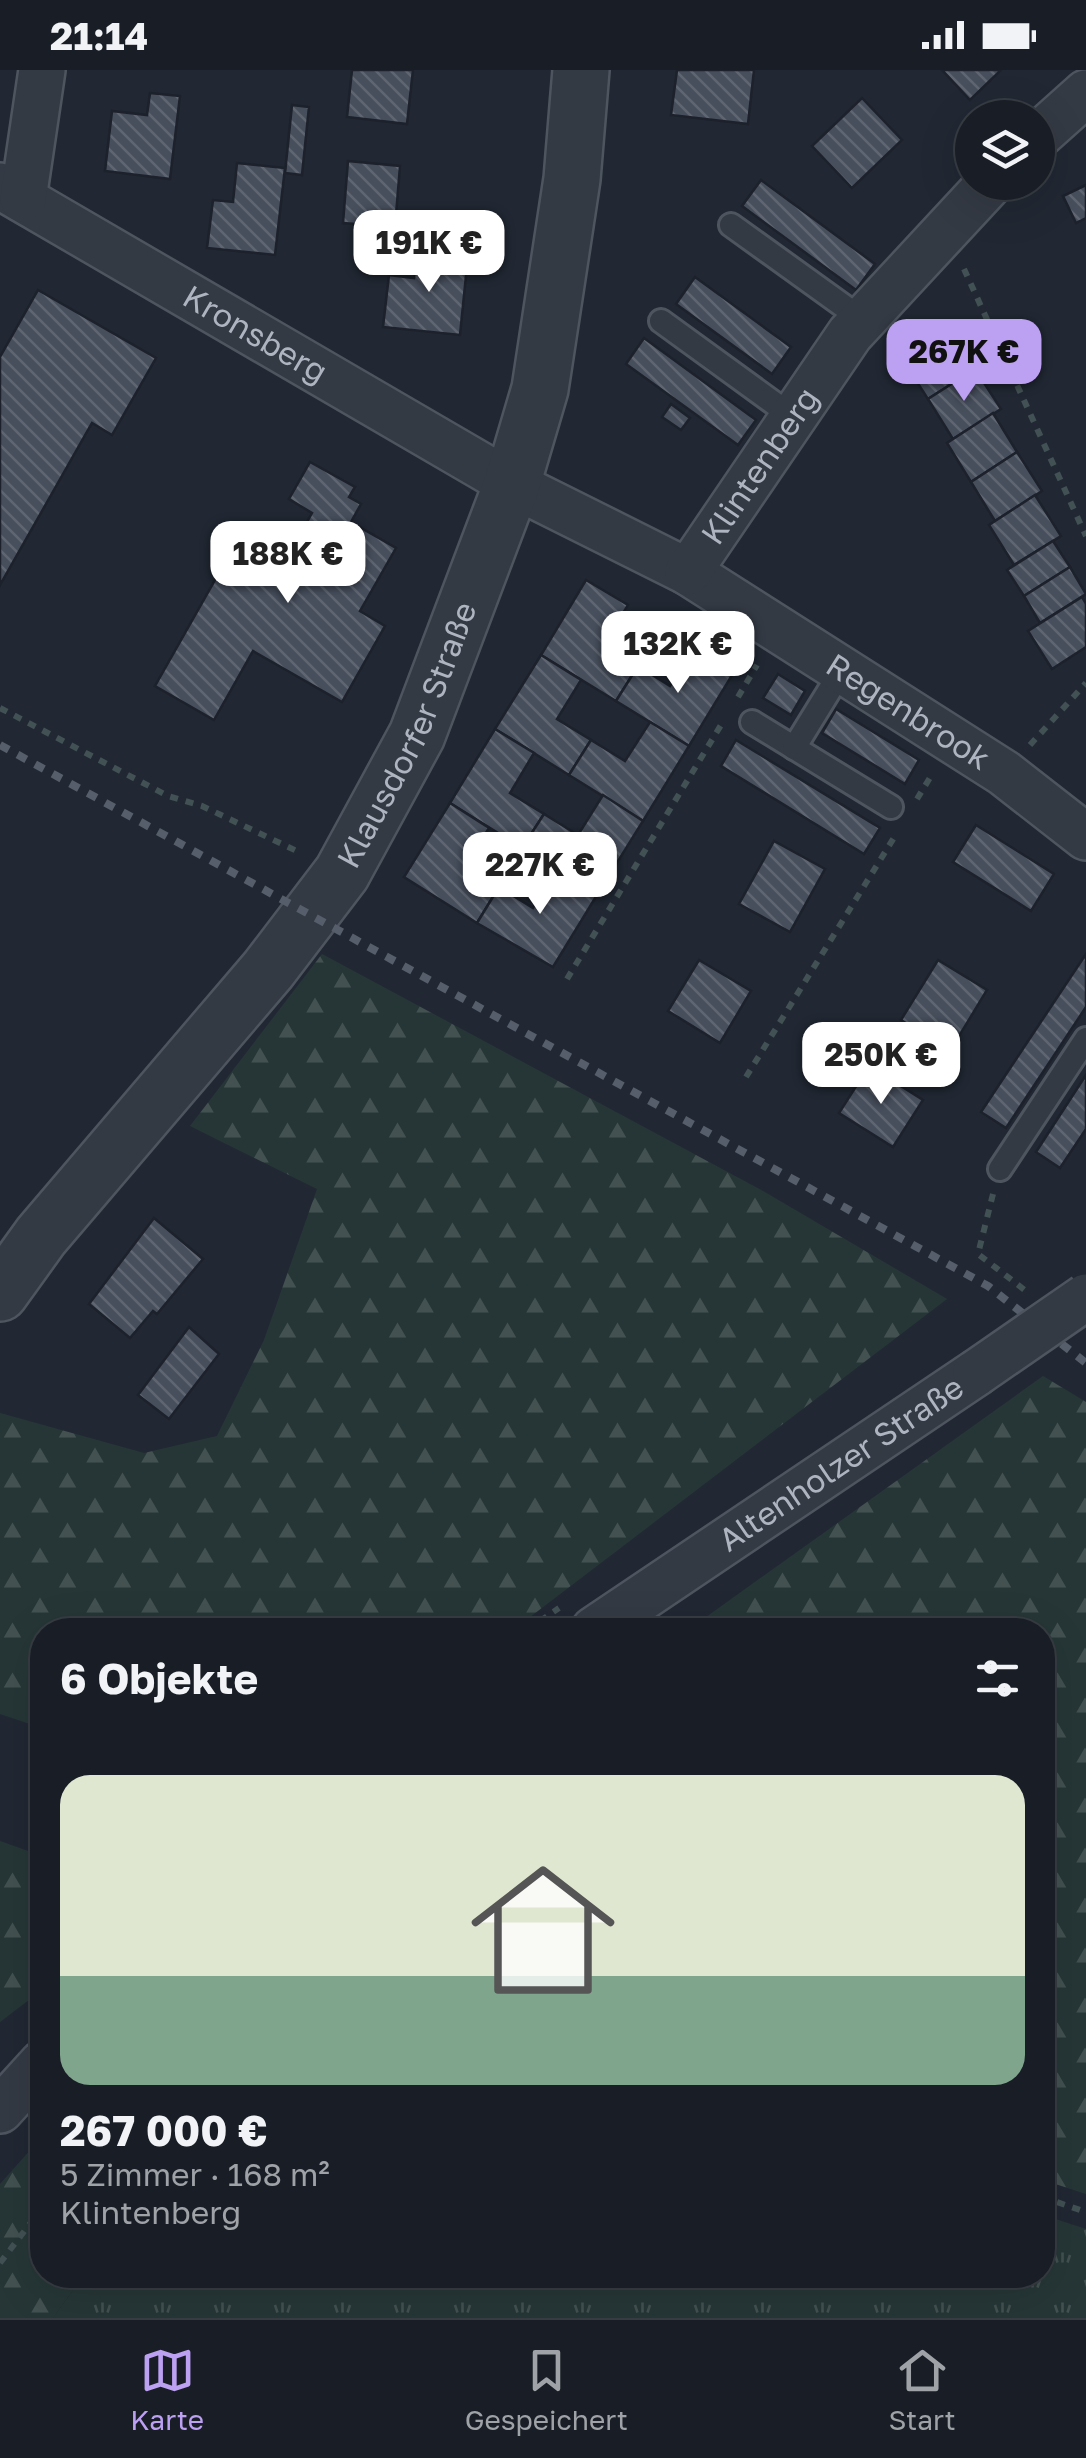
<!DOCTYPE html>
<html lang="de">
<head>
<meta charset="utf-8">
<style>
  :root { --surface:#191e26; --page:#262b32; --text:#f1f3f6; --muted:#9fa2a7; --line:#373c43; --accent:#bca0f2 }
  body { margin:0; font-family:"Golos Text",sans-serif; background:var(--page); color:var(--text); height:100vh; display:flex; flex-direction:column; font-size:38px; white-space:nowrap }
  * { box-sizing:border-box; margin:0 }
  p { font-size:32px; color:var(--muted) }
  .icon { flex:none; width:55px; height:55px; fill:none; stroke:currentColor; stroke-width:2; stroke-linecap:round; stroke-linejoin:round }
  .map { position:relative; flex:1; overflow:hidden }
  .details { position:absolute; left:30px; top:1548px; width:1025px; height:670px; display:flex; flex-direction:column; background:var(--surface); border-radius:40px; box-shadow:0 10px 40px #0002,0 0 0 2px var(--line) }
  .details>* { flex:none }
  .controls { position:absolute; left:955px; top:30px; display:grid; gap:20px }
  .controls a { display:grid; place-items:center; width:100px; height:100px; border-radius:50%; background:var(--surface); box-shadow:0 10px 40px #0002,0 0 0 2px var(--line); font-size:50px }
  .price { position:absolute; translate:-50% -85px; padding:0 22px; border-radius:20px; background:#fff; color:#222; font-size:32px; line-height:65px; filter:drop-shadow(0 2px 5px #0008) }
  .price::after { content:''; position:absolute; left:50%; top:60px; width:30px; height:22px; margin-left:-15px; background:inherit; clip-path:polygon(0 0,100% 0,50% 100%) }
  .price.active { background:var(--accent); color:#111 }
  ul { padding:0; list-style:none }
  li { display:grid; align-content:center; gap:20px; height:530px; padding:0 30px }
  li span { display:grid; place-items:center; height:310px; border-radius:30px; color:#555 }
  li>.icon { margin-inline-start:auto }
  span .icon { width:180px; height:180px; fill:#fffc; stroke-width:1 }
  li b { font-size:42px }
  h2 { display:flex; justify-content:space-between; align-items:center; height:120px; padding:0 30px; font-size:42px }
  .status { display:flex; justify-content:space-between; align-items:center; height:70px; padding:0 50px; background:var(--surface); direction:ltr }
  .status svg { height:28px; fill:currentColor }
  .tabs { display:flex; justify-content:space-around; align-items:center; height:140px; border-top:2px solid var(--line); background:var(--surface); font-size:28px; color:var(--muted) }
  .tabs a { display:grid; justify-items:center; gap:5px }
  .tabs .active { color:var(--accent) }
  .map>svg:first-child { display:block }
  .grass { fill:url(#grass-tufts) }
  .forest { fill:url(#forest-firs) }
  .building { fill:url(#building-back-hatch); stroke:#1c212b; stroke-width:2.5 }
  .lines { fill:none; stroke-linecap:round; stroke-linejoin:round }
  .service-casing { stroke:#4e555f; stroke-width:28 }
  .minor-casing { stroke:#4e555f; stroke-width:50 }
  .tertiary-casing { stroke:#4e555f; stroke-width:60 }
  .path { stroke:#425154; stroke-width:6; stroke-dasharray:8 8; stroke-linecap:butt }
  .service { stroke:#343a44; stroke-width:22 }
  .minor { stroke:#343a44; stroke-width:45 }
  .tertiary { stroke:#343a44; stroke-width:55 }
  .rail { stroke:#565e6b; stroke-width:8; stroke-dasharray:10 10; stroke-linecap:butt }
  .minor-bridge-casing { stroke:#4e555f; stroke-width:50; stroke-linecap:butt }
  .minor-bridge { stroke:#343a44; stroke-width:45 }
  .labels { text-anchor:middle; stroke-width:9; stroke-linejoin:round; paint-order:stroke }
  .street-label { font-size:32px; fill:#aeb5c1; stroke:#1a1f29 }
</style>
</head>
<body>
<div class="status"><b>21:14</b><svg viewBox="0 0 49 12"><path d="M0 12V9h3v3zM5 12V6h3v6zM10 12V3h3v9zM15 12V0h3v12zM26 1h20v11H26zM47 4h2v5h-2z"/></svg></div>
<div class="map">
<svg width="1086" height="2248" viewBox="0 0 1086 2248">
  <defs>
    <pattern id="grass-tufts" width="24" height="20" patternUnits="userSpaceOnUse" patternTransform="scale(2.5)"><rect width="24" height="20" fill="#263636"/><path d="M3 7l-1-3M5 7V3M7 7l1-3M15 17l-1-3M17 17v-4M19 17l1-3" fill="none" stroke="#435151"/></pattern>
    <pattern id="forest-firs" width="22" height="20" patternUnits="userSpaceOnUse" patternTransform="scale(2.5)"><rect width="22" height="20" fill="#263636"/><path d="M5 1l3.5 6h-7zM16 11l3.5 6h-7z" fill="#435151"/></pattern>
    <pattern id="building-back-hatch" width="6" height="6" patternUnits="userSpaceOnUse" patternTransform="scale(2.5)"><rect width="6" height="6" fill="#474f5d"/><path d="M-1 5l2 2M0 0l6 6M5-1l2 2" fill="none" stroke="#5f6672"/></pattern>
  </defs>
  <rect width="100%" height="100%" fill="#212833"/>
  <path class="grass" d="M1043 2145 1086 2159V2248H53L84 2205H1042Z"/>
  <g class="forest">
    <path d="M322 884 763 1121 947 1229 513 1560H42V1658L0 1644V1343L144 1383 217 1366 264 1270 317 1119 190 1056Z"/>
    <path d="M1043 1306 1086 1332V2124L1043 2110 1042 1560H688Z"/>
    <path d="M0 1771 42 1786V1920L0 1952Z"/>
    <path d="M42 2067V2205H84L53 2248H0V2114Z"/>
  </g>
  <g class="building">
    <path d="M352 0H413L407 54 347 47Z"/>
    <path d="M677 0H754L748 54 671 45Z"/>
    <path d="M942 0H1001L970 30Z"/>
    <path d="M150 23 180 26 170 109 105 101 112 41 147 45Z"/>
    <path d="M862 28 902 70 852 118 812 76Z"/>
    <path d="M292 35 309 37 302 105 285 103Z"/>
    <path d="M348 91 400 96 395 157 343 153Z"/>
    <path d="M237 93 285 98 275 185 207 178 213 130 233 132Z"/>
    <path d="M761 110 875 194 856 220 742 136Z"/>
    <path d="M1086 115V148L1076 153 1063 126Z"/>
    <path d="M417 181 468 186 460 265 383 257 389 205 414 208Z"/>
    <path d="M695 207 791 277 772 304 676 234Z"/>
    <path d="M38 220 156 288 112 365 92 353 0 515V287Z"/>
    <path d="M949 259 975 299 928 329 902 289Z"/>
    <path d="M644 268 756 350 738 375 626 294Z"/>
    <path d="M975 299 1001 339 953 369 928 329Z"/>
    <path d="M671 334 690 348 681 360 662 347Z"/>
    <path d="M993 343 1017 382 971 412 947 373Z"/>
    <path d="M1017 382 1042 421 995 451 971 412Z"/>
    <path d="M310 392 355 417 349 427 361 434 351 452 396 478 360 541 385 556 342 632 253 581 214 650 155 616 236 473 281 498 312 443 289 429Z"/>
    <path d="M1035 425 1061 466 1014 495 989 455Z"/>
    <path d="M1053 471 1070 497 1024 526 1007 500Z"/>
    <path d="M1070 497 1086 524 1040 553 1024 526Z"/>
    <path d="M586 510 628 535 604 575 638 596 616 631 541 585Z"/>
    <path d="M1082 527 1086 534V577L1052 599 1028 561Z"/>
    <path d="M694 577 734 602 689 676 616 631 638 596 670 616Z"/>
    <path d="M541 585 581 610 557 649 591 670 569 705 495 659Z"/>
    <path d="M778 604 805 621 791 645 763 628Z"/>
    <path d="M836 639 919 690 905 714 822 663Z"/>
    <path d="M650 652 689 676 643 751 569 705 591 670 625 691Z"/>
    <path d="M495 659 534 683 510 723 544 744 522 778 450 733Z"/>
    <path d="M736 670 880 758 864 784 721 696Z"/>
    <path d="M603 725 643 751 597 825 522 778 544 744 578 765Z"/>
    <path d="M450 733 489 758 465 797 499 817 477 853 404 807Z"/>
    <path d="M976 755 1054 804 1031 841 953 792Z"/>
    <path d="M774 771 825 799 790 862 739 834Z"/>
    <path d="M556 799 597 825 553 897 477 853 499 817 533 838Z"/>
    <path d="M1086 884V937L1006 1058 981 1042Z"/>
    <path d="M699 890 751 921 720 973 668 941Z"/>
    <path d="M938 890 987 920 950 981 901 950Z"/>
    <path d="M869 996 923 1030 893 1077 839 1043Z"/>
    <path d="M1086 1005V1059L1060 1098 1036 1082Z"/>
    <path d="M154 1148 203 1189 157 1244 153 1241 130 1268 89 1234Z"/>
    <path d="M189 1257 219 1284 169 1349 138 1325Z"/>
  </g>
  <g class="lines">
    <g class="service-casing">
      <g id="service">
        <path d="M731 155 863 250"/>
        <path d="M661 251 793 347"/>
        <path d="M752 652 891 737"/>
        <path d="M794 678 842 600"/>
        <path d="M1000 1099 1086 969"/>
      </g>
    </g>
    <g class="minor-casing">
      <g id="minor">
        <path d="M1038 66 1086 23"/>
        <path id="s1" d="M0 116 512 414 688 502 1004 703 1086 767"/>
        <path d="M23 129 42 0"/>
        <path id="s2" d="M688 502 850 264 991 112"/>
        <path id="s3" d="M594 1560 976 1303"/>
        <path d="M0 2040 42 1994"/>
      </g>
    </g>
    <g class="tertiary-casing">
      <g id="tertiary">
        <path id="s4" d="M0 1223 41 1166 268 900 342 803 417 665 512 414 540 319 572 109 581 0"/>
      </g>
    </g>
    <g class="path">
      <path d="M964 199 1086 466"/>
      <path d="M738 627 757 595"/>
      <path d="M0 638 168 726 202 736 301 783"/>
      <path d="M1030 675 1086 613"/>
      <path d="M917 729 931 706"/>
      <path d="M567 909 721 655"/>
      <path d="M746 1007 895 766"/>
      <path d="M993 1124 978 1184 1026 1221"/>
      <path d="M527 1560 559 1538"/>
      <path d="M1042 2127 1086 2142"/>
      <path d="M0 2193 42 2138"/>
    </g>
    <use href="#service" class="service"/>
    <use href="#minor" class="minor"/>
    <use href="#tertiary" class="tertiary"/>
    <path class="rail" d="M0 675 988 1216 1086 1293"/>
    <g class="minor-bridge-casing">
      <path id="minor-bridge" d="M976 1303 1086 1227"/>
    </g>
    <use href="#minor-bridge" class="minor-bridge"/>
  </g>
  <g class="labels">
    <g class="street-label">
      <text dy="11" stroke="none"><textPath href="#s1" startOffset="295">Kronsberg</textPath></text>
      <text dy="11" stroke="none"><textPath href="#s2" startOffset="128">Klintenberg</textPath></text>
      <text dy="11" stroke="none"><textPath href="#s1" startOffset="1050">Regenbrook</textPath></text>
      <text dy="11" stroke="none"><textPath href="#s4" startOffset="695">Klausdorfer Straße</textPath></text>
      <text dy="11" stroke="none"><textPath href="#s3" startOffset="298">Altenholzer Straße</textPath></text>
    </g>
  </g>
</svg>
<div class="controls">
<a><svg class="icon" aria-label="layers" viewBox="0 0 24 24"><path d="M12 4l9 5-9 5-9-5zM3 14l9 5 9-5"/></svg></a>
</div>
<b class="price" style="left:429px;top:225px">191K €</b>
<b class="price active" style="left:964px;top:334px">267K €</b>
<b class="price" style="left:288px;top:536px">188K €</b>
<b class="price" style="left:678px;top:626px">132K €</b>
<b class="price" style="left:540px;top:847px">227K €</b>
<b class="price" style="left:881px;top:1037px">250K €</b>
<section class="details">
<h2>6 Objekte<svg class="icon" aria-label="filters" viewBox="0 0 24 24"><path d="M4 7h16M4 17h16"/><circle cx="9" cy="7" r="2"/><circle cx="15" cy="17" r="2"/></svg></h2>
<ul>
<li><span style="background:linear-gradient(#dfe7d0 65%,#7fa58c 0)"><svg class="icon" aria-label="home" viewBox="0 0 24 24"><path d="M3 11l9-7 9 7M6 9v11h12V9"/></svg></span><div><b>267 000 €</b><p>5 Zimmer · 168 m²</p><p>Klintenberg</p></div></li>
</ul>
</section>
</div>
<nav class="tabs">
<a class="active"><svg class="icon" aria-label="map" viewBox="0 0 24 24"><path d="M3 6l6-2 6 2 6-2v14l-6 2-6-2-6 2zM9 4v14M15 6v14"/></svg>Karte</a>
<a><svg class="icon" aria-label="saved" viewBox="0 0 24 24"><path d="M7 4h10v16l-5-4-5 4z"/></svg>Gespeichert</a>
<a><svg class="icon" aria-label="home" viewBox="0 0 24 24"><path d="M3 11l9-7 9 7M6 9v11h12V9"/></svg>Start</a>
</nav>
</body>
</html>
